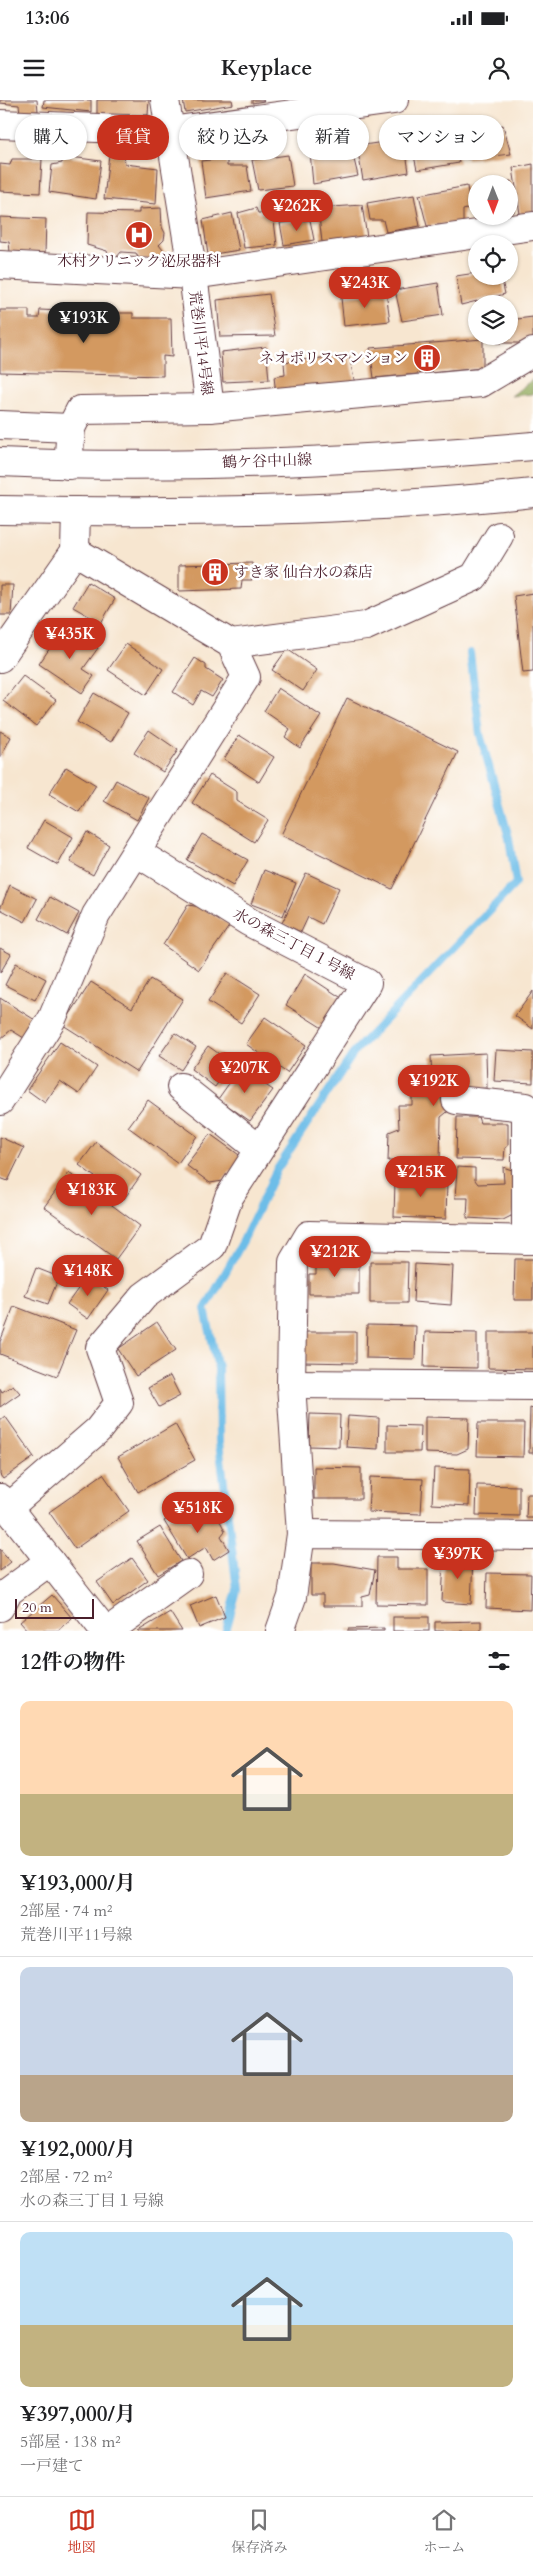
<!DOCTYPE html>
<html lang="ja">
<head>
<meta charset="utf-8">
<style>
  :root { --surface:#fff; --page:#f2f2f2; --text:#202124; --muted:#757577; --line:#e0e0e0; --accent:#c8321e }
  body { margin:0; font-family:Cardo,"Noto Serif JP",serif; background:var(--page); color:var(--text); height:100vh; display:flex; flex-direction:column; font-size:19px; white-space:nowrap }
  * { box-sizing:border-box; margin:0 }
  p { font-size:16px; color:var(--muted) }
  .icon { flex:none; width:28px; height:28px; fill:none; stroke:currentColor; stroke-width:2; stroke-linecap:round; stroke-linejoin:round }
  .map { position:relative; height:1531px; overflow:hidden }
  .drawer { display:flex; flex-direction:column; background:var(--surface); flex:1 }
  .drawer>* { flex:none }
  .top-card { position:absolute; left:15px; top:15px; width:504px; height:45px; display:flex; gap:10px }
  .needle { width:32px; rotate:179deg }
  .buttons { position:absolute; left:468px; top:75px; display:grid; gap:10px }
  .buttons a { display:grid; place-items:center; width:50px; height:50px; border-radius:50%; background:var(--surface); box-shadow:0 1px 4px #0004; font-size:25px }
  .scale { position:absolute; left:15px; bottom:12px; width:79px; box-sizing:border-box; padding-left:5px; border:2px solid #4a1f2b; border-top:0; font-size:14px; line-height:18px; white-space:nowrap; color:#4a1f2b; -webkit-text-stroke:4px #fff; paint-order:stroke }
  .price { position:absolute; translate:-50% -42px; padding:0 11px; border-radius:18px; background:var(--accent); color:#fff; font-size:16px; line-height:32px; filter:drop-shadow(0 1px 2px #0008) }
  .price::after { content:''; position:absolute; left:50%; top:30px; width:15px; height:11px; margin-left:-8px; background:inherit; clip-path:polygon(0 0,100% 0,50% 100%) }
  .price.current { background:#222; color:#fff }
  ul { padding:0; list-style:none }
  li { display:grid; align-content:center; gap:10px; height:265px; padding:0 20px }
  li+li { border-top:1px solid var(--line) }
  li span { display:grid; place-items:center; height:155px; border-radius:10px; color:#555 }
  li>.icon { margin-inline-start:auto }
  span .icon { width:90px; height:90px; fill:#fffc; stroke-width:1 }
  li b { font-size:21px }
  h2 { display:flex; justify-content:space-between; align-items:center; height:60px; padding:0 20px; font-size:21px }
  .pill { padding:0 18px; border-radius:22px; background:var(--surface); box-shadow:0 1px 4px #0004; font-size:18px; line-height:45px }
  .pill.current { background:var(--accent); color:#fff }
  .status { display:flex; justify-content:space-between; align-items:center; height:35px; padding:0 25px; background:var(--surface); direction:ltr }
  .status svg { height:14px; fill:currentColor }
  header { display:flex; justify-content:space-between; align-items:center; height:65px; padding:0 20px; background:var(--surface); font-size:22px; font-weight:700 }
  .dock { display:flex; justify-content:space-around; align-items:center; height:70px; border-top:1px solid var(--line); background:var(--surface); font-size:14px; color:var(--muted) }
  .dock a { display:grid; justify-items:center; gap:2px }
  .dock .current { color:var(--accent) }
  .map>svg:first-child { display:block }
  .forest { fill:#90a95a; stroke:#6d6442 }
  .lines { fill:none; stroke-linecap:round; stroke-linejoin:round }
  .stream { stroke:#6dbde8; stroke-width:8 }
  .building { fill:#d39961 }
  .minor-casing { stroke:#643d44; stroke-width:30 }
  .minor { stroke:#fff; stroke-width:28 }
  .labels { text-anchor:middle; stroke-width:5; stroke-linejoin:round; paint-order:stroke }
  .poi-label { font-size:15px; fill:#4a1f2b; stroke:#fff }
  .street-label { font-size:15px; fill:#4a1f2b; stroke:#fff }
</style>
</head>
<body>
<div class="status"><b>13:06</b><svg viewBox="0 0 49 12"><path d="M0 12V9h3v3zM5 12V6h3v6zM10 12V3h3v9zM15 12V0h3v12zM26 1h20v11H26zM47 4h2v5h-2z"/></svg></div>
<header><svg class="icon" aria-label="menu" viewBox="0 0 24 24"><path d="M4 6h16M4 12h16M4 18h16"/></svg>Keyplace<svg class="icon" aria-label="person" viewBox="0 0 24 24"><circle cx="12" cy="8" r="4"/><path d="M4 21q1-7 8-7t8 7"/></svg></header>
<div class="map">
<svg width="533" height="1531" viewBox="0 0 533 1531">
  <rect width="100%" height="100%" fill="#fff"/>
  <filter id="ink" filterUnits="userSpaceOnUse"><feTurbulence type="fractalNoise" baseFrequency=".02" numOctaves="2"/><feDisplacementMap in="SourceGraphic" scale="10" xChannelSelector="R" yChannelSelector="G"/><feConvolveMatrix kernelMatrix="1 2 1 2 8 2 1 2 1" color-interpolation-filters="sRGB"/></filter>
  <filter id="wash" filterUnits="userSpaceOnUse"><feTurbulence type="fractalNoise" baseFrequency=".0096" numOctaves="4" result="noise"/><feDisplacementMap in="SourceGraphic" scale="20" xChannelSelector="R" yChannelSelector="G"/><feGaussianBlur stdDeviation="1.12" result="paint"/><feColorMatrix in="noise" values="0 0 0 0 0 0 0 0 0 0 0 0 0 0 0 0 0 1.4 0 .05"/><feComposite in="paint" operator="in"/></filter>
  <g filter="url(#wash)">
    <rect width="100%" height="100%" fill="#f7e6d0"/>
    <path class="forest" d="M533 279V294L511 296Z"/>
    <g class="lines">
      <path class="stream" d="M226 1531 237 1490 219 1342 218 1268 205 1209 243 1141 276 1071 355 951 516 783 509 738 480 634 470 553"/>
    </g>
    <g id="blocks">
      <g class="building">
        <path d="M0 0H37L38 11 20 13 19 5 0 3Z"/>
        <path d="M44 0H91V12L43 7Z"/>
        <path d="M97 0H149L148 15 97 14Z"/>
        <path d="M183 0H232L233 4 185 12Z"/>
        <path d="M252 0H263L264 1 252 3Z"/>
        <path d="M503 25 511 54 467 59 463 32Z"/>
        <path d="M453 32 459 63 417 70 411 41Z"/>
        <path d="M404 39 409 72 363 80 357 46Z"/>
        <path d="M346 47 348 51H352L358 76 313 84 310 52Z"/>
        <path d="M109 54H124L125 64 158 68 156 104 104 99Z"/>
        <path d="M288 55 293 86 258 90 252 60Z"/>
        <path d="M63 56 101 61 96 99 49 92 52 65 62 63Z"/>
        <path d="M227 58V66H247L251 91 206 98 201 61Z"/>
        <path d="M12 59H42L40 93 0 91V64L10 65Z"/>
        <path d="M533 64V112L520 114 513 68Z"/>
        <path d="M511 81 514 112 509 113V84L501 82Z"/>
        <path d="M476 85V101H475L473 86Z"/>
        <path d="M467 86 470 108 463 110V123L427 126 419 95Z"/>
        <path d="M414 95 420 126 386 132 383 120H370L367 103Z"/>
        <path d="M362 105 367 137 322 142 318 108Z"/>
        <path d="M161 108 162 127 165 133 164 140 159 145 167 155 159 161 155 159H139L136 153 121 152 116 158 109 156 107 151 87 145 88 112 139 113V109Z"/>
        <path d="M256 108 258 113H273L277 145 244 148 238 113Z"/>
        <path d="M232 113 239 150 208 155 203 120Z"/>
        <path d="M0 117 46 119 45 154 10 152 9 142 0 141Z"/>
        <path d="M310 120 314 140 284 145 280 123Z"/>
        <path d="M476 173V176H501L505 194 461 205 456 176Z"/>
        <path d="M438 183 443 215 402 221 395 190Z"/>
        <path d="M386 192 390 221 344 226 341 198Z"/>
        <path d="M269 194 275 236 220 237 217 200Z"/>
        <path d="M0 210H29V218H39L40 210 81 212 82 219 92 218 93 213H133V218H171L172 257 163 256V276L0 272Z"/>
        <path d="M533 217V238L529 243H496V236H509V220Z"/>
        <path d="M483 239V268L374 278 370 248Z"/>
        <path d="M266 247 269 280 223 282 221 252Z"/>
        <path d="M349 255 355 284 276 294 274 277 285 275 284 262Z"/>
        <path d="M252 463V480H242L241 489 179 491V465Z"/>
        <path d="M88 482 115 499 101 523 73 507Z"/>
        <path d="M0 485H13L11 515H0Z"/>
        <path d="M533 493V572L523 573 514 496Z"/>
        <path d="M72 530 98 548 83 569 94 576 82 593 39 564 56 539Z"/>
        <path d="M126 544 163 569 146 595 108 570Z"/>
        <path d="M287 549 317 570 303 591 272 570Z"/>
        <path d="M195 558 206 565V569L223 580 212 597 201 591 193 605 173 592Z"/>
        <path d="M23 576 56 600 36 626 3 601Z"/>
        <path d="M278 588 321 616 300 648 285 637 290 629 264 611Z"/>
        <path d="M94 593 128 613 111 642 77 622Z"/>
        <path d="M347 598 458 652 392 789 281 735Z"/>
        <path d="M149 630 178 650 163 672 134 653Z"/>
        <path d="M0 631 11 637 0 658Z"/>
        <path d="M239 635 274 657 259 682 224 659Z"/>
        <path d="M66 667 96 685 79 712 49 694Z"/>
        <path d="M210 675 237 692V701L268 720 254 742 192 703Z"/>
        <path d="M116 680 149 698 137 720 104 701Z"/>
        <path d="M44 720 73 737 58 765 28 748Z"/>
        <path d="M87 732 109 745 93 775 70 762Z"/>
        <path d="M202 734 248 760 233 786 187 760Z"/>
        <path d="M264 770 296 783 283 816 251 804Z"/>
        <path d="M306 773 339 788 322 824 308 817 301 832 282 823Z"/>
        <path d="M10 785 37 799 25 822 0 809Z"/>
        <path d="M50 797 79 813 67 835 38 819Z"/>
        <path d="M188 805 201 807 230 825 199 870 163 845Z"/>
        <path d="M0 848 11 854 0 873Z"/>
        <path d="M16 863 46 879 35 900 5 885Z"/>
        <path d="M227 873 260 894 241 923 208 902Z"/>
        <path d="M305 874 343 899 324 929 286 905Z"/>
        <path d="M150 879 183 899 137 972 63 925 91 882 132 908Z"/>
        <path d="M533 891V929L515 916Z"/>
        <path d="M0 898 35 920 24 938 11 930 0 939Z"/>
        <path d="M265 917 306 945 287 973 246 944Z"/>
        <path d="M175 933 196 947 181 970 159 956Z"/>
        <path d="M60 942 97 967 79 994 60 981 45 1003 27 990Z"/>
        <path d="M208 946 232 963 215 987 191 969Z"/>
        <path d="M496 950 533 952V983L494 981Z"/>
        <path d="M486 953 487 988 450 990 451 1009 441 1017 440 1061H388L389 1032 399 1028 398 1005H412V984H432L431 956Z"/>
        <path d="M240 968 273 990 250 1021 218 999Z"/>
        <path d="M148 1000 197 1036 178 1063 128 1027Z"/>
        <path d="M457 1017H478L480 1023H508V1046L505 1048 504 1060 456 1059Z"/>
        <path d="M210 1034 242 1057 223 1081 210 1083 186 1065Z"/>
        <path d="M0 1037 24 1048 8 1081 0 1078Z"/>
        <path d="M96 1042 141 1075 124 1099 79 1065Z"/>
        <path d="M457 1067 475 1068V1080L478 1084 504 1083 503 1067 515 1071 518 1107 511 1116 503 1120 467 1118 468 1098H455Z"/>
        <path d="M69 1073 140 1126 116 1159 44 1107Z"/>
        <path d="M410 1074 433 1075 436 1082H447L446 1119 394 1117 395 1081H410Z"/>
        <path d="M515 1159H533V1200H514Z"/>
        <path d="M316 1161H359V1194H309V1174H316Z"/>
        <path d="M370 1162H408L407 1203H370Z"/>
        <path d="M415 1164 453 1166 451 1205 413 1202Z"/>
        <path d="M36 1168 59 1177 48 1204 25 1196Z"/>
        <path d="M88 1175 108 1190 88 1219 67 1204Z"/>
        <path d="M14 1206 76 1230 57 1276 0 1254V1242Z"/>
        <path d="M157 1222 176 1250 136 1276 118 1249Z"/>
        <path d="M367 1225 416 1226 415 1259 366 1258Z"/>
        <path d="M304 1232H356V1263L303 1262Z"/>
        <path d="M425 1232 477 1233V1268L424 1267Z"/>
        <path d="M488 1232H533V1269L488 1268Z"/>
        <path d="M170 1276 180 1296 159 1307 148 1288Z"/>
        <path d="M13 1285 20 1293 0 1307V1288L2 1292Z"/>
        <path d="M530 1308 533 1309V1353H529Z"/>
        <path d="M310 1314 340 1315 339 1347 309 1346Z"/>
        <path d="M5 1316 34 1357 3 1379 0 1375V1320Z"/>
        <path d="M348 1316 379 1318 378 1349 346 1347Z"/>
        <path d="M425 1317 469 1318 468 1349 457 1354 425 1353Z"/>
        <path d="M478 1323H524L523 1357 477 1356Z"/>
        <path d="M175 1324 195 1360 138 1392 118 1357Z"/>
        <path d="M387 1325 421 1326 420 1352H387Z"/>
        <path d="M314 1367 361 1368V1399H314Z"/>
        <path d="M434 1368 470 1369 469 1406 432 1404Z"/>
        <path d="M103 1374 129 1411 75 1449 49 1412Z"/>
        <path d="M370 1377 423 1379 421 1414 368 1412Z"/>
        <path d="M477 1385 519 1386V1416L476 1415Z"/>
        <path d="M527 1394H533V1418H526Z"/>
        <path d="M179 1411 194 1422 215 1411 225 1431 221 1436 229 1450 213 1460 206 1447 187 1459 164 1421Z"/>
        <path d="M160 1427 181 1461 158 1475 137 1441Z"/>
        <path d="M0 1449 11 1462 0 1471Z"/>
        <path d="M377 1457H397V1469H428V1505L376 1504Z"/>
        <path d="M444 1457 473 1458 471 1504 442 1502Z"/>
        <path d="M132 1458 148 1480 113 1505 97 1482Z"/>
        <path d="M311 1463H334L375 1470 370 1495 362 1497V1506H323V1495H311Z"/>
        <path d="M487 1473 531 1474 530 1510 486 1508Z"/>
        <path d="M52 1495 72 1518 57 1531H28L20 1522Z"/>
        <path d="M216 1495 225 1517 199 1528 190 1506Z"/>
        <path d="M170 1512 182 1531H138Z"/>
        <rect x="393" y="1517" width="36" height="14"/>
        <path d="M481 1521V1531H435V1522Z"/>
        <path d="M384 1528V1531H348V1529Z"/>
      </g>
    </g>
  </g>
  <g filter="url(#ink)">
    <use href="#blocks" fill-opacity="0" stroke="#643d44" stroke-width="1"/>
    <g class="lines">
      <g class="minor-casing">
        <g id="minor">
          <path d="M165 0 193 175 210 308"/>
          <path d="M0 24 170 31 394 0"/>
          <path d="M0 165 193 175 533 126"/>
          <path d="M0 325 71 328"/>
          <path d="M0 362C177 370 357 361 533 346"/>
          <path d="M68 365 71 328 80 310 210 308 481 283 533 252"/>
          <path d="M0 410C177 413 356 412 533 393"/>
          <path d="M231 544 366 526 474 477 499 436"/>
          <path d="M0 558 75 451 76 411"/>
          <path d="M181 987 259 1049"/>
          <path d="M456 1000 526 1007V1140"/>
          <path d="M0 1001 52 919 96 815 246 577 231 544 75 451"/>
          <path d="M291 1284 533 1286"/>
          <path d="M0 1398 105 1531"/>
          <path d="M8 1408 98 1330 119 1303 100 1248 144 1196 212 1146 229 1097 367 883 249 822 136 752"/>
          <path d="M301 1434 291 1284 293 1162 309 1135 533 1140"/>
          <path d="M0 1507 8 1492 50 1461"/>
          <path d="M108 1531 188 1474"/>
          <path d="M280 1531 292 1497 301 1434 533 1436"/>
        </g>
      </g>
      <use href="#minor" class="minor"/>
    </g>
  </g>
  <defs>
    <g id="hospital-disc" transform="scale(1.4375)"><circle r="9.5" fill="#c8321e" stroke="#fff"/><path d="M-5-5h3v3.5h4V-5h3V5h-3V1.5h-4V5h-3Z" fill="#fff"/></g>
    <g id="building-disc" transform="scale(1.4375)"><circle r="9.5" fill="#c8321e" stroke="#fff"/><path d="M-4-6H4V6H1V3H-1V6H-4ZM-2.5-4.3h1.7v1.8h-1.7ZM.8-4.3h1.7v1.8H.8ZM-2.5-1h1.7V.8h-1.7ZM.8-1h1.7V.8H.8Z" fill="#fff"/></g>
  </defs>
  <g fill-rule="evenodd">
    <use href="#hospital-disc" x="139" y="135"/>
    <use href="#building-disc" x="427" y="258"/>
    <use href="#building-disc" x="215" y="472"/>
  </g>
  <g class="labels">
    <g class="poi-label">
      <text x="139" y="166">木村クリニック泌尿器科</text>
      <text x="408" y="263" text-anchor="end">ネオポリスマンション</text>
      <text x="234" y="477" text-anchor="start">すき家 仙台水の森店</text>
    </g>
    <g class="street-label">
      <text transform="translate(201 243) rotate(83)" y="5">荒巻川平14号線</text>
      <text transform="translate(267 361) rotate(-2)" y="5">鶴ケ谷中山線</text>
      <text transform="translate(294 844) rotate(28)" y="5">水の森三丁目１号線</text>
    </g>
  </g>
</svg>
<div class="buttons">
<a><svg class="needle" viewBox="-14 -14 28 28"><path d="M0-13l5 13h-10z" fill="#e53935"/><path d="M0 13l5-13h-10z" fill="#757577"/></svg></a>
<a><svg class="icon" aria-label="locate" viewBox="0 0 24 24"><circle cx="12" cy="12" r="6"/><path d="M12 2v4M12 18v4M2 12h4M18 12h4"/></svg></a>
<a><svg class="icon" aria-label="layers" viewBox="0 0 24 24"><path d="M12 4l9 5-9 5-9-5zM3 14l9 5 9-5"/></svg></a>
</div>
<div class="scale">20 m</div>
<b class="price" style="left:297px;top:132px">¥262K</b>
<b class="price" style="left:365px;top:209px">¥243K</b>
<b class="price current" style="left:84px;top:244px">¥193K</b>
<b class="price" style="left:70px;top:560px">¥435K</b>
<b class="price" style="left:245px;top:994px">¥207K</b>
<b class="price" style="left:434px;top:1007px">¥192K</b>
<b class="price" style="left:421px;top:1098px">¥215K</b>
<b class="price" style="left:92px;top:1116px">¥183K</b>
<b class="price" style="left:335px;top:1178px">¥212K</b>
<b class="price" style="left:88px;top:1197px">¥148K</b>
<b class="price" style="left:198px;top:1434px">¥518K</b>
<b class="price" style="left:458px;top:1480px">¥397K</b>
<div class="top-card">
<a class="pill">購入</a>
<a class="pill current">賃貸</a>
<a class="pill">絞り込み</a>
<a class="pill">新着</a>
<a class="pill">マンション</a>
</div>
</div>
<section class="drawer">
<h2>12件の物件<svg class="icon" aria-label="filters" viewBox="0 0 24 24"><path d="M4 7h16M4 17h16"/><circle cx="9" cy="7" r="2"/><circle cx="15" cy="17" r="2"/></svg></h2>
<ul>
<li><span style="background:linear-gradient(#ffd9b3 60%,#c2b280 0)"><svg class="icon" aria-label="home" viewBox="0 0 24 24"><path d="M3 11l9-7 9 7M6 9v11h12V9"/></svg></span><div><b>¥193,000/月</b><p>2部屋 · 74 m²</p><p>荒巻川平11号線</p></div></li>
<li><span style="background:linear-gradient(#c9d6e8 70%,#b9a48a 0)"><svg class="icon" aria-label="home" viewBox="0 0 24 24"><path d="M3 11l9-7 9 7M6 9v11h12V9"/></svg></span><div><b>¥192,000/月</b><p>2部屋 · 72 m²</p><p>水の森三丁目１号線</p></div></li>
<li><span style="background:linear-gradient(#bfe0f5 60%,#c2b280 0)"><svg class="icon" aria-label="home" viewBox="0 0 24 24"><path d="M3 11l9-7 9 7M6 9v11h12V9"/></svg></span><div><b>¥397,000/月</b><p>5部屋 · 138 m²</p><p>一戸建て</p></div></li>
</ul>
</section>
<nav class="dock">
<a class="current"><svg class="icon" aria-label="map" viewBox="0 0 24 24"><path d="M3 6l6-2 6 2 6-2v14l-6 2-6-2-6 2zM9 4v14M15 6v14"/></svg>地図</a>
<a><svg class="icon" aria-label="saved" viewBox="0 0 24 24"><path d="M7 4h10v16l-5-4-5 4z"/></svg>保存済み</a>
<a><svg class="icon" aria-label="home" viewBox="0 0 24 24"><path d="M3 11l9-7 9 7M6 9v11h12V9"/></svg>ホーム</a>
</nav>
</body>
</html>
